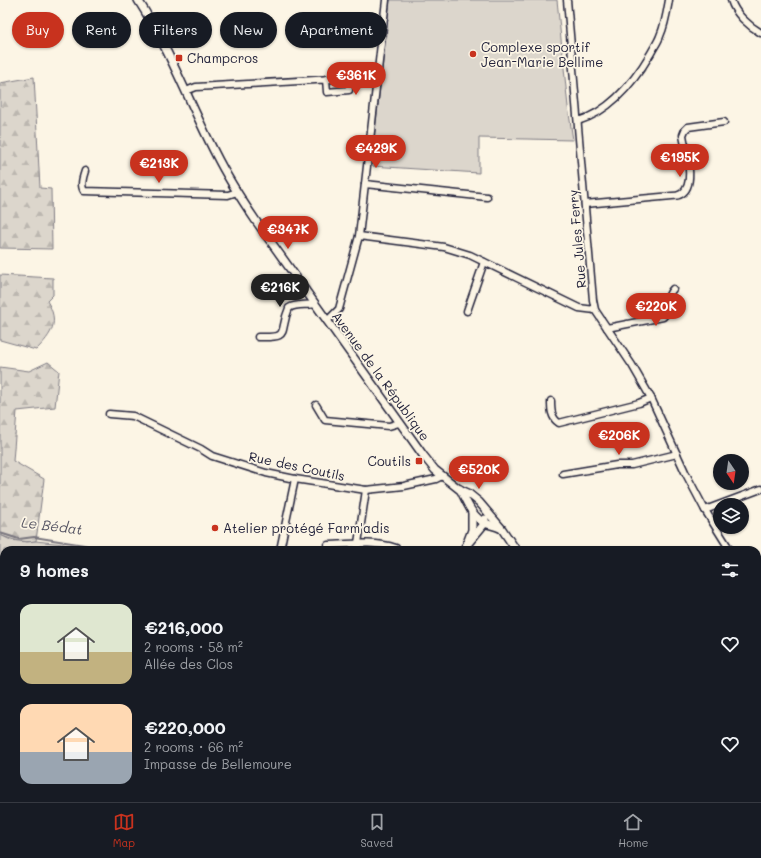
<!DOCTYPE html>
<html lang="en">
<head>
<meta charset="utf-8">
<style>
  :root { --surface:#171b24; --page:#242831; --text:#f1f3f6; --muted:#9ea1a6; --line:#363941; --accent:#c8321e }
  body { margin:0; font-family:Mali,sans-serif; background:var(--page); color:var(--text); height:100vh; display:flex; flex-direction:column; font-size:15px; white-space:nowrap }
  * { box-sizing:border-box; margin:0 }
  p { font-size:13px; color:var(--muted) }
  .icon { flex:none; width:22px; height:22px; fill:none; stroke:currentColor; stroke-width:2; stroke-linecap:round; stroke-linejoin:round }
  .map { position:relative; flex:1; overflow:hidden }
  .sheet { position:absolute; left:0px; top:546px; width:761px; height:256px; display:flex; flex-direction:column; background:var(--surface); border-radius:12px 12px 0 0; box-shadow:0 1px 3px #0004 }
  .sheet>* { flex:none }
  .top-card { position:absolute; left:12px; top:12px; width:400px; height:36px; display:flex; gap:8px }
  .needle { width:26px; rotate:167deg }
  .tools { position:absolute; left:713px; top:454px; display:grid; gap:8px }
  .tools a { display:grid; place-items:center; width:36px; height:36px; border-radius:50%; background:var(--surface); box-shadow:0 1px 3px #0004; font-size:20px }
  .price { position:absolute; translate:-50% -34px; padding:0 9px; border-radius:14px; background:var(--accent); color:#fff; font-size:13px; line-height:26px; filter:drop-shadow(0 1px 2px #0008) }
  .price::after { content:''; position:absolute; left:50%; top:24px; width:12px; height:9px; margin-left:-6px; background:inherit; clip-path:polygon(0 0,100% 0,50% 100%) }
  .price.selected { background:#222; color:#fff }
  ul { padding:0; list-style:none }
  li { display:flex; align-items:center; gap:12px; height:100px; padding:0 20px }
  li span { display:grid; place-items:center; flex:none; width:112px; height:80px; border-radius:12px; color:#555 }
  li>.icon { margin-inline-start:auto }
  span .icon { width:48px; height:48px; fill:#fffc; stroke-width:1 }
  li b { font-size:17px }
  h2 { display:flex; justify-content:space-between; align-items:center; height:48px; padding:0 20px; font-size:17px }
  .pill { padding:0 14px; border-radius:18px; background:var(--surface); box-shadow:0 1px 3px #0004; font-size:14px; line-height:36px }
  .pill.selected { background:var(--accent); color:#fff }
  .menu { display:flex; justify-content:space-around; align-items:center; height:56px; border-top:1px solid var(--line); background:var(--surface); font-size:11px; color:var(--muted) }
  .menu a { display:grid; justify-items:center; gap:2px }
  .menu .selected { color:var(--accent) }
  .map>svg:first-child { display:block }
  .forest { fill:url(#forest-firs); stroke:#7f7c84 }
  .park { fill:#dcd6cc; stroke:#7f7c84 }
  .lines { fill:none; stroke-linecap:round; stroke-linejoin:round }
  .stream { stroke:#78757e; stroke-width:2 }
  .river { stroke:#b2adab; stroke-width:12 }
  .minor-casing { stroke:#22223b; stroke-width:9 }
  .tertiary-casing { stroke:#22223b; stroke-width:10 }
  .minor { stroke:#fcf5e5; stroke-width:6 }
  .tertiary { stroke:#fcf5e5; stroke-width:7 }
  .poi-dot { fill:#c8321e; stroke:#fcf5e5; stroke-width:1.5 }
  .labels { text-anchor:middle; stroke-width:3.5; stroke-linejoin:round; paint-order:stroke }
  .poi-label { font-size:13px; fill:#22223b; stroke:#fcf5e5; text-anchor:start }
  .street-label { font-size:13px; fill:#22223b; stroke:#fcf5e5 }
  .water-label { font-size:14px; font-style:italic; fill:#545362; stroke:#fcf5e5 }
</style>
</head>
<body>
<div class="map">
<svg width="761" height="802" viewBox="0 0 761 802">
  <defs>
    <pattern id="forest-firs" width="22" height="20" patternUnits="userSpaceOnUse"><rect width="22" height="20" fill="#dcd6cc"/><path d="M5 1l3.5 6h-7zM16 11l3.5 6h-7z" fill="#bcb7b0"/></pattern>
  </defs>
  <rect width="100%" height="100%" fill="#fcf5e5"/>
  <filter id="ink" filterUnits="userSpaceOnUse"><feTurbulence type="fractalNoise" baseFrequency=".025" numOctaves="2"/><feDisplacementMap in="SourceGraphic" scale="8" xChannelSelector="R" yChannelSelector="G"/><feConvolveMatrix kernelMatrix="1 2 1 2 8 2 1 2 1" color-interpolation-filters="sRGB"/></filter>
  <g filter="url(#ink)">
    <g class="forest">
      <path d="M34 77 40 188 51 189 52 249 0 248V83Z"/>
      <path d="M0 275 53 278V295L47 301C60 322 52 334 36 350L0 340Z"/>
      <path d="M48 362 59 371 55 407 17 411 13 461 44 479 36 541C23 543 12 540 0 535V367L29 371Z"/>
    </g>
    <g class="park">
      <path d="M390 0H557L568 107 573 140 479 138V173L371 166Z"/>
      <path d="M0 535 11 540 27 542 36 541 63 544 92 550H4V751H0Z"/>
      <path d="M155 798H400L398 802H155Z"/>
    </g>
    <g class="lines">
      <path class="stream" d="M0 533 19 539 34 537 84 545 100 550"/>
      <path class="river" d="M463 798 466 802"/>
      <g class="minor-casing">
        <g id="minor">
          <path d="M567 0 593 300 595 310 632 365 651 398 686 474 705 510 730 550"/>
          <path d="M731 0C735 14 749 26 761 33"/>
          <path d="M186 91 196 87 349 78V90L327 92 326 79"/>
          <path d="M578 121C611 111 634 82 651 53 654 47 658 42 660 36 665 25 667 12 669 0"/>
          <path d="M85 171C83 177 80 185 84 191L228 195 237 192"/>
          <path d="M365 184 487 197"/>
          <path d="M585 204 672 196C674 196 678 196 681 194 697 185 685 149 683 135L685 130 688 127 724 122"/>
          <path d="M359 236 444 247 470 255 579 308 595 310"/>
          <path d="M467 311 484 262"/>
          <path d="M327 321 339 309 359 236 386 0"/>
          <path d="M607 328 663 317C671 309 667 307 668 298 669 295 671 291 673 289"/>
          <path d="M258 337C292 338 278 333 289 308 297 303 306 306 314 304"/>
          <path d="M551 401C551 409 551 418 559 423L639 403 651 398"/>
          <path d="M316 405 325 420 389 426 399 423"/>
          <path d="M109 414 133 416 201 449 212 456 266 473 295 479 366 490 404 486 436 479 442 476"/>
          <path d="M563 474 617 465H632L677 454"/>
          <path d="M705 510 761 489"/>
          <path d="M328 545C351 544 375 541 396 548L397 550"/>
          <path d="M280 550 295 479"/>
          <path d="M357 550 366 490"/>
          <path d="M757 587 761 591"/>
          <path d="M757 648 761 649"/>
          <path d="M757 741 761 737"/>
        </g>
      </g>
      <g class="tertiary-casing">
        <g id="tertiary">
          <path d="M138 0C169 48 189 102 215 153 227 177 241 199 256 221L423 455 435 470 459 489 468 493 479 502 502 529 516 550"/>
          <path d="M460 489C467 502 471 516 485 523 490 525 495 526 500 528"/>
          <path d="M467 543 472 530V513"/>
          <path d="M465 547 485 523V519"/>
          <path d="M757 747 761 760"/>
          <path d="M423 802V798"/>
          <path d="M432 802 433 798"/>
        </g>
      </g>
      <use href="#minor" class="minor"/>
      <use href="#tertiary" class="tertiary"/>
    </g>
  </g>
  <g class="poi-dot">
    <circle cx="473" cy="54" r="4"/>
    <rect x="175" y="54" width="8" height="8" rx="2"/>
    <rect x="415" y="457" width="8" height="8" rx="2"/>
    <circle cx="215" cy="528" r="4"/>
  </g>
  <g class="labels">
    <g class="poi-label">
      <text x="481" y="52">Complexe sportif<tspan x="481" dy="15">Jean-Marie Bellime</tspan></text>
      <text x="187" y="63">Champcros</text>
      <text x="411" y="466" text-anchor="end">Coutils</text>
      <text x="223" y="533">Atelier protégé Farm'adis</text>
    </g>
    <g class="street-label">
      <text transform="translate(577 239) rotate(-95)" y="5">Rue Jules Ferry</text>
      <text transform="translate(381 376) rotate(54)" y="5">Avenue de la République</text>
      <text transform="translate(297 466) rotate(12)" y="5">Rue des Coutils</text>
    </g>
    <g class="water-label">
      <text transform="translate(52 526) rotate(7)" y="5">Le Bédat</text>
    </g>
  </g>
</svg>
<div class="tools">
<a><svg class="needle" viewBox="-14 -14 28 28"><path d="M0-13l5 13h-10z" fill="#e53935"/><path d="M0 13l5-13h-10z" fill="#9ea1a6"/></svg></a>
<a><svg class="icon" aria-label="layers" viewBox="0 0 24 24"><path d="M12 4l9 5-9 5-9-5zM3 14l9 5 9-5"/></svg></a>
</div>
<b class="price" style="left:356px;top:96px">€361K</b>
<b class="price" style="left:376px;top:169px">€429K</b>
<b class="price" style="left:680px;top:178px">€195K</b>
<b class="price" style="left:159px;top:184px">€213K</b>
<b class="price" style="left:288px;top:250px">€347K</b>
<b class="price selected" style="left:280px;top:308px">€216K</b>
<b class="price" style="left:656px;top:327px">€220K</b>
<b class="price" style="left:619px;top:456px">€206K</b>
<b class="price" style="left:479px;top:490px">€520K</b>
<div class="top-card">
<a class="pill selected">Buy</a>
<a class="pill">Rent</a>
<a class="pill">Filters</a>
<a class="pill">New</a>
<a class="pill">Apartment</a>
</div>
<section class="sheet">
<h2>9 homes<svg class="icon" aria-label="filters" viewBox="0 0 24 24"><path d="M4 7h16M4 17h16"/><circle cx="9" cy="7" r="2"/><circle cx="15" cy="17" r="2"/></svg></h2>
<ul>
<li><span style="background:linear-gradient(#dfe7d0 60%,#c2b280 0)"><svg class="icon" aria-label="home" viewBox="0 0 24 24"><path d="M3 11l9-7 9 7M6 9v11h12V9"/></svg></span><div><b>€216,000</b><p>2 rooms · 58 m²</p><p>Allée des Clos</p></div><svg class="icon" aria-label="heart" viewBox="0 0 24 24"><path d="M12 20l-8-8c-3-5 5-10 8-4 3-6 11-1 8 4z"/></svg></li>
<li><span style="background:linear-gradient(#ffd9b3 60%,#9aa5b1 0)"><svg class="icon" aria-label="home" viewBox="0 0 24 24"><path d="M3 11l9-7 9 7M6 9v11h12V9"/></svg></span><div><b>€220,000</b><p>2 rooms · 66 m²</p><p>Impasse de Bellemoure</p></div><svg class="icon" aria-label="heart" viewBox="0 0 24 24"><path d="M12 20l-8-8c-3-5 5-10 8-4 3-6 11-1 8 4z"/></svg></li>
</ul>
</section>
</div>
<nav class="menu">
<a class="selected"><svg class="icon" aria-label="map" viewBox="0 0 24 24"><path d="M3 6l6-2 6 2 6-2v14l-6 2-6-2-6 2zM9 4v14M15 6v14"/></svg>Map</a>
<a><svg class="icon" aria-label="saved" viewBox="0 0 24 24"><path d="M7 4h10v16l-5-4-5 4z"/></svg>Saved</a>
<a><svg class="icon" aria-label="home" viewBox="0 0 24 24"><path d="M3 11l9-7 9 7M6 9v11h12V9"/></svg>Home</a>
</nav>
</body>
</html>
